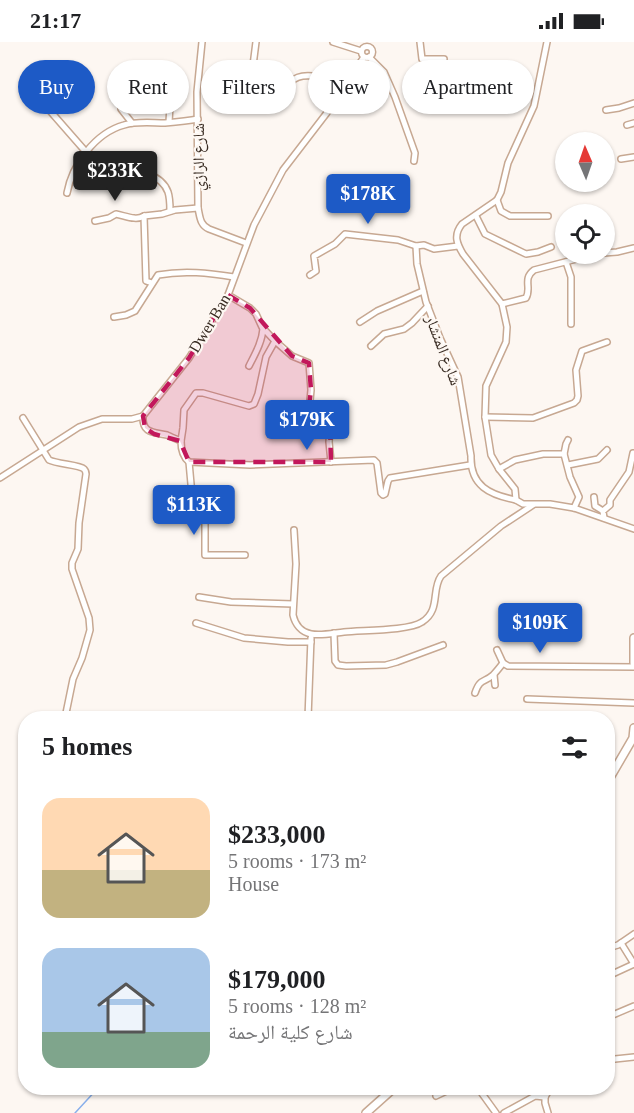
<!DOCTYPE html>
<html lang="en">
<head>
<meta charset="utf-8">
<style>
  :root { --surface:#fff; --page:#f2f2f2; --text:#202124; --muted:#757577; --accent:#1d5ac6 }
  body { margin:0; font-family:"Times New Roman","Noto Naskh Arabic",serif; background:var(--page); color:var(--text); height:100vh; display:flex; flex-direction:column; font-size:22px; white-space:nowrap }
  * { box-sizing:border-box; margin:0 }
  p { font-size:20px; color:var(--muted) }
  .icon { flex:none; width:33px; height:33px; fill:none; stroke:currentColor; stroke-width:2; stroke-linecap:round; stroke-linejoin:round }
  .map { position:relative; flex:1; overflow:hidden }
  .panel { position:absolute; left:18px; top:669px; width:597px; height:384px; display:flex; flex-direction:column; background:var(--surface); border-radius:24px; box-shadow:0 2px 4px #0004 }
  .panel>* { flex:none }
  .hud { position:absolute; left:18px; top:18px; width:598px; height:54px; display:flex; gap:12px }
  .needle { width:39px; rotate:358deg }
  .controls { position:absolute; left:555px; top:90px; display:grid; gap:12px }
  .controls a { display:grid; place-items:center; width:60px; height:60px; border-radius:50%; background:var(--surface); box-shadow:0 2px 4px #0004; font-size:30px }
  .price { position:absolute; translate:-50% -51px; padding:0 14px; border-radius:6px; background:var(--accent); color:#fff; font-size:20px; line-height:39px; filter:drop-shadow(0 2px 3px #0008) }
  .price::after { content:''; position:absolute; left:50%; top:36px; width:18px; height:14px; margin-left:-9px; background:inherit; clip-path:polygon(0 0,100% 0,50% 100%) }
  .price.current { background:#222; color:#fff }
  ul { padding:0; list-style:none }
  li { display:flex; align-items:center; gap:18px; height:150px; padding:0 24px }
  li span { display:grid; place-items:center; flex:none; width:168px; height:120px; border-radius:18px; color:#555 }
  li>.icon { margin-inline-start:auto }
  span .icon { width:72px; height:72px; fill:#fffc; stroke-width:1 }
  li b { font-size:26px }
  h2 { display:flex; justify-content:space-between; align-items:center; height:72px; padding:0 24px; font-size:26px }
  .pill { padding:0 21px; border-radius:27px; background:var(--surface); box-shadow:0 2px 4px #0004; font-size:21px; line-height:54px }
  .pill.current { background:var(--accent); color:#fff }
  .status { display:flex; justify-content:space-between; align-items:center; height:42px; padding:0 30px; background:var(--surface); direction:ltr }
  .status svg { height:16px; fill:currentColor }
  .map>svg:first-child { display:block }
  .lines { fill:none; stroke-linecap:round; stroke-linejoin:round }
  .stream { stroke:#89afeb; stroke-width:1.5 }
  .minor-casing { stroke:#c7a892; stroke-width:8 }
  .major-casing { stroke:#c7a892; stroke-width:10 }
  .minor { stroke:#fff; stroke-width:5 }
  .major { stroke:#fff; stroke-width:7 }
  .marked { fill:#c2185b; fill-opacity:0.2; stroke:#c2185b; stroke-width:4.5; stroke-dasharray:12 8; stroke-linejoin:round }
  .labels { text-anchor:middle; stroke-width:4.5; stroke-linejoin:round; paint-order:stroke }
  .street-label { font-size:16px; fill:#372a21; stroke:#fdf7f2 }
</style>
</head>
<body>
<div class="status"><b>21:17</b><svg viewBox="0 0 49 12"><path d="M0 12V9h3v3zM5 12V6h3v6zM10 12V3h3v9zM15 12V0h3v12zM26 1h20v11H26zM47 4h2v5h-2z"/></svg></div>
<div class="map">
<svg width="634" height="1071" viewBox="0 0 634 1071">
  <rect width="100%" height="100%" fill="#fdf7f2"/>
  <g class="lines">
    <path class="stream" d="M75 1071 98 1046"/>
    <g class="minor-casing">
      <g id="minor">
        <path d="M202 0 197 50 198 166C200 175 200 183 209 187L246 201"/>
        <path d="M256 0 250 47 252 50C259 52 279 59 285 53 288 50 288 44 291 40 302 27 332 37 345 44"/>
        <path d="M333 0 361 9"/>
        <path d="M420 0 422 17H444"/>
        <path d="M547 0 534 64 508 121 501 150 497 158 462 182C453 193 457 202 463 212L502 262 507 285 506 300 486 344 485 375 491 413 499 427 515 447 516 458 523 462H550L574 466 634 487"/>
        <circle cx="367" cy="10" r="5.5"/>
        <path d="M369 15 384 30 395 55 415 111 414 119"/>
        <path d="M121 61V67L132 81"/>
        <path d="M44 62 86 110"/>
        <path d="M606 68 619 66 634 61"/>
        <path d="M169 80 170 64"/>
        <path d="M627 83 634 81"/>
        <path d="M621 117 634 115"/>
        <path d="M121 129C138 129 161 131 168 150 170 156 170 163 170 169"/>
        <path d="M67 151C72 123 95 91 124 83 137 79 152 81 165 81 176 80 187 79 198 77"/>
        <path d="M497 158 501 169 510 174H548"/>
        <path d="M476 174 485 192 526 212 538 210 551 205"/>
        <path d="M95 179 109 176 116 172C126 174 136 179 144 174"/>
        <path d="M416 204 417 222 426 260 440 296 458 335 471 414C470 444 490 453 516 458"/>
        <path d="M604 211 617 210 634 206"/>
        <path d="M566 220 571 235V282"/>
        <path d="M310 233 316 229 314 214 335 202 345 192 398 198 416 204 424 203 434 207 458 204"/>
        <path d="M152 241 146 239 144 174 162 172 175 168 198 166"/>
        <path d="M228 253 250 266 256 272 262 285 275 299 292 314 309 321 311 348 308 379 312 384H319L327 382 330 385 329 400 331 420"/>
        <path d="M502 262 526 256C532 246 522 237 534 228L596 212"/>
        <path d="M114 275 126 273 135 269 158 233C184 228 209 231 234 235"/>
        <path d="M360 280 377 269 423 249"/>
        <path d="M371 304 384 292 404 287 412 281 428 264"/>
        <path d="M249 324C255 312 262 300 263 287"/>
        <path d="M143 374C142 392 154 390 167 393 171 395 176 397 181 399 181 406 183 415 189 420L250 423 374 418 377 421 381 451 383 453 385 452 388 439 390 436 470 423"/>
        <path d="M485 375 533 376 574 361 577 358 578 354 576 328 582 309 607 300"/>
        <path d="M23 376 49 418C57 422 80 423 84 427 85 428 86 430 86 432L79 481 78 507 72 521V527L89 576 90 588 82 616 73 637 65 676"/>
        <path d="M181 399 183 386 184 368 196 351H203L249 364 254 362 258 352 266 315 275 299"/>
        <path d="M564 412 566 402 568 398"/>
        <path d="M189 420 194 475 203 478 205 480V513H245"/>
        <path d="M568 423 598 417 607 408"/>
        <path d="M499 427 515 418 543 412H564L570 435 579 455 574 466"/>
        <path d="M0 436 79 385 102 377H132L143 374 189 316 228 253 254 183 283 128 326 72 364 15"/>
        <path d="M594 455 595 464 603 469"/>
        <path d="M604 476 603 469 610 463V458L629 430 633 411"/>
        <path d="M294 488 296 522 293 573C295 582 301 590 311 592 321 594 334 591 344 590 361 588 409 589 422 580 441 568 431 548 441 534L501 484 533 463"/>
        <path d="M199 555 231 560 293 562"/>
        <path d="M196 581 244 596 288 600H311"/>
        <path d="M334 591 335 619 338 623 346 624 386 623 397 620 443 603"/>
        <path d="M497 608 503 621"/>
        <path d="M494 633 495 643"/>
        <path d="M475 651C480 636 484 641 493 633 496 630 500 625 503 621L508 624 634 625"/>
        <path d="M527 657 634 661"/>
        <path d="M308 676 311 596"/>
        <path d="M621 901 634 922"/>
        <path d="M608 906 618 903 634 892"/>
        <path d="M608 934 634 922"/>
        <path d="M608 975 634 964"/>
        <path d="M608 1019 615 1017 634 1015"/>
        <path d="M478 1046 496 1071"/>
        <path d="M436 1054 453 1046"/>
        <path d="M545 1055V1061L548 1071"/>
        <path d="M545 1055 548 1050 554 1046"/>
        <path d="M504 1071 535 1054 545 1055"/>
      </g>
    </g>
    <g class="major-casing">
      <g id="major">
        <path d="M634 596V621"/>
        <path d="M608 739 633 696 634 686"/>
        <path d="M366 1071 394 1046"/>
      </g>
    </g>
    <use href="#minor" class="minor"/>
    <use href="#major" class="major"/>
  </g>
  <path class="marked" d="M228 253 250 266 292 314 309 321 311 348 306 388 330 385 331 420H189L180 399 154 392 145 386 143 374 189 316Z"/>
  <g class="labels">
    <g class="street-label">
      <text transform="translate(198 115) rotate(-90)" y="6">شارع الرازي</text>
      <text transform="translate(209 281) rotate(-59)" y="6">Dwer Ban</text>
      <text transform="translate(444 308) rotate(69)" y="6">شارع المنشار</text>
    </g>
  </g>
</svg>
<div class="controls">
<a><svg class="needle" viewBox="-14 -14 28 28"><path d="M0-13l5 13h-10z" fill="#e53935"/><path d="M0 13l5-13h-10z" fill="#757577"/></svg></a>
<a><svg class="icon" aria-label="locate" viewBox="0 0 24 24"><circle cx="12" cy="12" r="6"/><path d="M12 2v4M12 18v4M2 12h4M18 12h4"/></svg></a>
</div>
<b class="price current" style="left:115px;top:160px">$233K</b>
<b class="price" style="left:368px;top:183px">$178K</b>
<b class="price" style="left:307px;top:409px">$179K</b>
<b class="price" style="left:194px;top:494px">$113K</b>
<b class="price" style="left:540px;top:612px">$109K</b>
<div class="hud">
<a class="pill current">Buy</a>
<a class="pill">Rent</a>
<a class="pill">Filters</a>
<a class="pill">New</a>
<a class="pill">Apartment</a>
</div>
<section class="panel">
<h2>5 homes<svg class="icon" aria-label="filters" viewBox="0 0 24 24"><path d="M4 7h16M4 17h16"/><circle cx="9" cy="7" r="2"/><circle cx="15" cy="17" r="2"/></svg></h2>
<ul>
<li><span style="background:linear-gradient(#ffd9b3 60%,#c2b280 0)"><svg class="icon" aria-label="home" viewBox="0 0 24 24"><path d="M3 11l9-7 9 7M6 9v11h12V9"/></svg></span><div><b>$233,000</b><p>5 rooms · 173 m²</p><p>House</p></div></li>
<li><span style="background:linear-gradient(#a9c7e8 70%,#7fa58c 0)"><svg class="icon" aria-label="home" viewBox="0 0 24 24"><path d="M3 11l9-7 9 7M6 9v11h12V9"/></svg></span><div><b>$179,000</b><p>5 rooms · 128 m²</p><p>شارع كلية الرحمة</p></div></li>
</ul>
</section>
</div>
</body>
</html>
